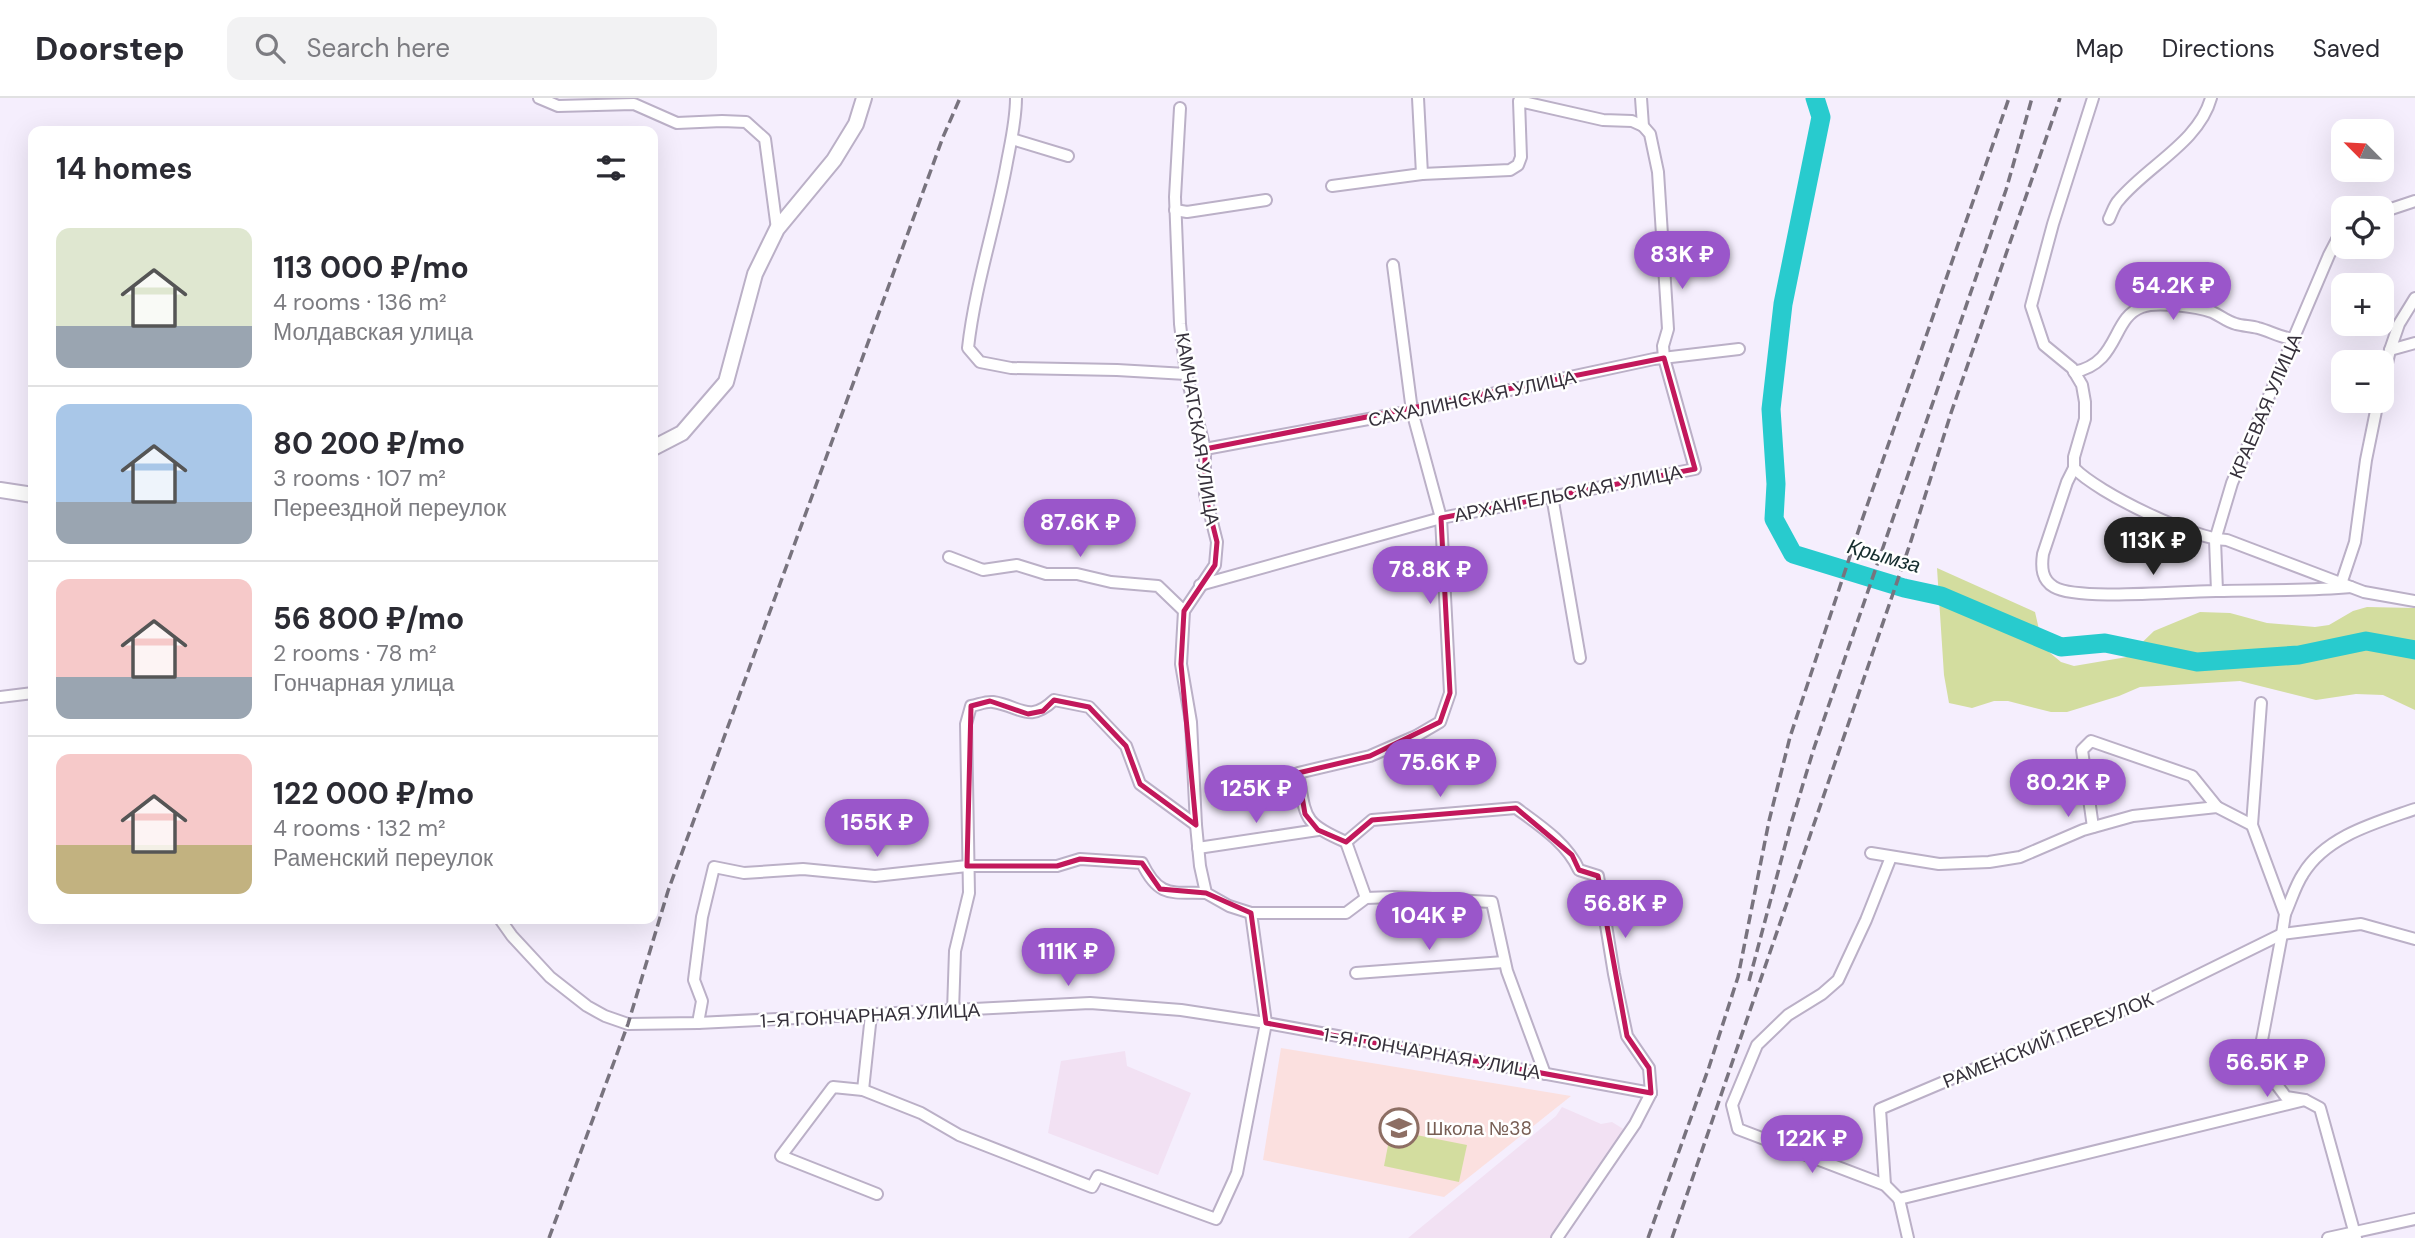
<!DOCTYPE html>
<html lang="en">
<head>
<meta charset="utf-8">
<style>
  :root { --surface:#fff; --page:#f2f2f3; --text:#2b2b33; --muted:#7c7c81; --line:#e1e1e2; --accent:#9a56ca }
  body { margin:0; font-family:"DM Sans",sans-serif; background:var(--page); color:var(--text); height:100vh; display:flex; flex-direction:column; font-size:26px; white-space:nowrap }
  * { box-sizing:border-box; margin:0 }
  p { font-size:23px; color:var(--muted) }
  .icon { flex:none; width:38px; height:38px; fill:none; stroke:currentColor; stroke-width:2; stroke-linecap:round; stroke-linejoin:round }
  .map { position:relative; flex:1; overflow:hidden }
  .drawer { position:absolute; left:28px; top:28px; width:630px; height:798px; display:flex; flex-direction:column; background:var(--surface); border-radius:14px; box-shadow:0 7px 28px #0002 }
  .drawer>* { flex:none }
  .needle { width:46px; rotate:294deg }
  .controls { position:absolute; left:2331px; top:21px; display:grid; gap:14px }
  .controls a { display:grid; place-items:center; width:63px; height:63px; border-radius:14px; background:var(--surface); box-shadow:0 7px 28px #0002; font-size:35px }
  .price { position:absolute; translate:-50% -60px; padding:0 16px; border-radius:24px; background:var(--accent); color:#fff; font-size:23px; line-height:46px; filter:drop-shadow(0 2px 4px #0008) }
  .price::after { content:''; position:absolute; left:50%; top:42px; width:21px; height:16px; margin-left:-10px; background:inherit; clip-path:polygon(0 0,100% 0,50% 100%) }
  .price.active { background:#222; color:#fff }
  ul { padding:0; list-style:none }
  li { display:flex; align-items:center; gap:21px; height:175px; padding:0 28px }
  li+li { border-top:2px solid var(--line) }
  li span { display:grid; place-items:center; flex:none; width:196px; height:140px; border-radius:14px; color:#555 }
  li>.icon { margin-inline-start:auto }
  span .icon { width:84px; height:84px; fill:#fffc; stroke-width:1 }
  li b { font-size:30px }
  h2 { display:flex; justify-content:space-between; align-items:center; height:84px; padding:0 28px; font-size:30px }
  header { display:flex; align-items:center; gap:42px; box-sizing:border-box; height:98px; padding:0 35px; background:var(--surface); border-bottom:2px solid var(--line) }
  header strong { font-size:33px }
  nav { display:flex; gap:38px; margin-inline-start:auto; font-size:24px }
  .search { width:490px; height:63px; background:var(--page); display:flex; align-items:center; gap:18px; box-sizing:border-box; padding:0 24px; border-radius:14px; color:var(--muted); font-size:26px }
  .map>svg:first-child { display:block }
  .industrial { fill:#f2e1f3 }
  .education { fill:#fbe0df }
  .green { fill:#d3dd9f }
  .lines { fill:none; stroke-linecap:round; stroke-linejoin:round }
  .river { stroke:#28cbce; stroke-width:19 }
  .minor-casing { stroke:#bbb0c7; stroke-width:14 }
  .tertiary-casing { stroke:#bbb0c7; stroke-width:18 }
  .minor { stroke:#fff; stroke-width:10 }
  .tertiary { stroke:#fff; stroke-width:14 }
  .rail { stroke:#78737e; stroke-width:3.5; stroke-dasharray:10 5; stroke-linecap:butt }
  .marked { fill:none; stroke:#c2185b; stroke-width:5; stroke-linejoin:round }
  .labels { text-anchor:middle; stroke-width:5; stroke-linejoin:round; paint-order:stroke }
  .street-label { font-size:19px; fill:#36313b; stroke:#fff }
  .education-label { font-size:19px; fill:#785e54; stroke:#fff; text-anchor:start }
  .water-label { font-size:21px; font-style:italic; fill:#162e2f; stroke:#fff }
</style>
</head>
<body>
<header>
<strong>Doorstep</strong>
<div class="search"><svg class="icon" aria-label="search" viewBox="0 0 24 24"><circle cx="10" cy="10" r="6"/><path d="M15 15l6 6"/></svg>Search here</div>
<nav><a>Map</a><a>Directions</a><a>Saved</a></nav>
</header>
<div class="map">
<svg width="2415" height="1140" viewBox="0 0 2415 1140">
  <rect width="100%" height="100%" fill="#f5eefd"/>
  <g class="industrial">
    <path d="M1125 953 1127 968 1191 995 1158 1077 1048 1035 1061 963Z"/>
    <path d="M1562 1009 1601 1026 1612 1024 1625 1032 1553 1140H1408L1556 1018Z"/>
  </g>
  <path class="education" d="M1281 950 1571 998 1444 1099 1263 1062Z"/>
  <g class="green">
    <path d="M1937 470 2035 514 2043 549 2061 564 2074 568 2127 559 2154 533 2200 514 2230 515 2267 525 2315 529 2329 527 2353 513 2367 509 2415 510V612L2383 597 2356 596 2316 602 2240 583 2140 589 2119 598 2067 614H2051L2008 603H1994L1972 610 1949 605 1944 577Z"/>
    <path d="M1391 1032 1467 1047 1459 1084 1384 1068Z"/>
  </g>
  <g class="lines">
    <path class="river" d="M1815 0 1821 19 1783 206 1771 311 1776 386 1774 421 1793 456 1904 490 1941 498 2061 549 2105 545 2197 564 2299 557 2366 543 2415 552"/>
    <g class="minor-casing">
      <g id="minor">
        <path d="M539 0 558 8 634 6 677 25 722 23 746 24 765 41 777 131"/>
        <path d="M1016 0C1016 22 1011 43 1007 64 996 126 975 187 968 250L980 264 1011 270 1117 272 1186 276"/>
        <path d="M1418 0 1422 76"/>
        <path d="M2093 0 2053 126 2031 208 2044 247 2072 270 2082 287 2085 304V321L2074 359V370L2067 384 2043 456C2041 470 2042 482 2054 489 2077 503 2184 493 2216 493 2261 492 2306 493 2351 489"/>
        <path d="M1180 10 1175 99 1180 226 1186 276 1205 351V396L1217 444 1215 467 1184 513 1181 566 1191 624 1196 727 1200 768 1206 795 1229 808 1251 815H1346L1366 800 1393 799 1492 804 1507 873 1545 976"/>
        <path d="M1012 41 1068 58"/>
        <path d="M1332 88 1422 76 1510 72 1518 67 1521 59 1519 3 1603 22 1632 23 1643 28"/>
        <path d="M1175 112 1187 114 1266 102"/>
        <path d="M2382 114 2415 103"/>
        <path d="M2109 121C2112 115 2114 107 2119 102 2147 68 2199 44 2211 0"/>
        <path d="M2390 252 2399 226 2415 200"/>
        <path d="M2074 274C2120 265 2111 220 2142 209 2157 203 2197 209 2212 214 2221 218 2227 224 2236 226 2243 228 2251 228 2258 230 2270 233 2281 240 2294 241"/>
        <path d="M2382 288 2390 252 2415 245"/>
        <path d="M1205 351 1412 313 1654 261 1739 251"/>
        <path d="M2074 370C2098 395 2193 441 2227 442L2364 494 2415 503"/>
        <path d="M1552 398 1580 560"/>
        <path d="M949 459 983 472 1017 467 1046 476H1077L1111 484 1158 488 1184 513"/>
        <path d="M2341 486 2355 444 2366 362 2378 303"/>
        <path d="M1200 487 1441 420 1695 371 1664 260 1663 248 1668 231 1658 74 1650 36 1643 28 1641 0"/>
        <path d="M2217 493 2215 442 2232 385 2329 157 2343 130"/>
        <path d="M0 599 33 595"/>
        <path d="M2261 605 2252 727 2285 816 2282 836 2361 826 2415 841"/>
        <path d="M2093 729 2082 652 2091 643 2192 678 2217 709"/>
        <path d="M1346 744C1302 725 1306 720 1298 675L1370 658 1416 638 1440 624 1450 595 1441 420 1412 313 1393 167"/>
        <path d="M1346 744 1372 722 1516 710C1539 727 1567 745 1579 772L1598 778 1614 876 1627 938 1649 970 1651 995"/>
        <path d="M1346 744 1366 800"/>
        <path d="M1198 750 1318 732"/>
        <path d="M1871 755 1939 766 1989 764 2020 759 2083 732 2133 718 2217 709 2252 727"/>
        <path d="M1891 759 1866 822 1838 882 1822 896 1788 917 1757 947 1732 1007 1738 1031 1885 1087 1899 1101"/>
        <path d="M2285 816C2291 803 2295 788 2303 776 2326 738 2375 725 2415 711"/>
        <path d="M500 821 512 838 550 879 587 908 605 918 628 926 698 925 1090 905 1181 912 1266 925 1651 995"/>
        <path d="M2282 836 2262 942 2268 975 2286 999 2305 1002 2320 1010 2356 1140"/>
        <path d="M1356 875 1504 864"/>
        <path d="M953 913 955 853 969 795 966 626 971 608C978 607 986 603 993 604 1020 608 1029 626 1054 602L1089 609 1126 648 1140 686 1196 727"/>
        <path d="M698 925 702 903 694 882 702 819 714 769 744 775 803 771 875 778 967 768H1057L1080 761 1142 765C1159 800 1171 794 1206 795"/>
        <path d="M863 992 871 917"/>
        <path d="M1885 1087 1880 1011 1991 964 2148 902 2282 836"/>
        <path d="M877 1096 781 1058 833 989 863 992 921 1015 959 1037 1092 1089 1098 1078 1216 1121 1237 1075 1266 925 1251 815"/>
        <path d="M1899 1101 2305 1002"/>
        <path d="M1899 1101 1908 1140"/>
        <path d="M1557 1140 1635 1026 1651 995"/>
        <path d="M2328 1140 2415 1121"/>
      </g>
    </g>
    <g class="tertiary-casing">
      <g id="tertiary">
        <path d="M653 350 682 335 726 284 755 176 777 131 834 62 856 26 864 0"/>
        <path d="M0 392 33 397"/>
      </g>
    </g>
    <use href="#minor" class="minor"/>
    <use href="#tertiary" class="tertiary"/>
    <g class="rail">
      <path d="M1749 883 1790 729 1814 650 2006 92 2032 0"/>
      <path d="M549 1140 628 926 668 793 943 39 960 0"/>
      <path d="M1648 1140 1709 969 1738 879 1769 723 1790 639 1861 425 2009 0"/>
      <path d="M1672 1140 1910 446 1951 315 2060 0"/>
    </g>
  </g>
  <path class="marked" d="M1664 260 1695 371 1441 420 1450 595 1440 624 1370 658 1298 675 1305 716 1318 732 1346 744 1372 722 1516 710 1572 757 1579 772 1598 778 1627 938 1649 970 1651 995 1266 925 1251 815 1206 795 1160 791 1142 765 1080 761 1057 768H967L971 608 990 603 1028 616 1043 613 1054 602 1089 609 1126 648 1140 686 1196 727 1181 566 1184 513 1215 467 1217 444 1205 396V351Z"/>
  <defs>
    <g id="school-ring" transform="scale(2.0125)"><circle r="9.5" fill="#fff" stroke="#8d6e63" stroke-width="1.5"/><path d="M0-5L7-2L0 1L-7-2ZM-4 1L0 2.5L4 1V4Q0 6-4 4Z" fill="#8d6e63"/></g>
  </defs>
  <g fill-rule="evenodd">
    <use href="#school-ring" x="1399" y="1030"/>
  </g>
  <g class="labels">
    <g class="street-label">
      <text transform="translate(1472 300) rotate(-12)" y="7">САХАЛИНСКАЯ УЛИЦА</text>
      <text transform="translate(2265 308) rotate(-67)" y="7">КРАЕВАЯ УЛИЦА</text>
      <text transform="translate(1198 331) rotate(81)" y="7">КАМЧАТСКАЯ УЛИЦА</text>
      <text transform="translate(1568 395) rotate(-11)" y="7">АРХАНГЕЛЬСКАЯ УЛИЦА</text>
      <text transform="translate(870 917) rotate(-3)" y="7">1-Я ГОНЧАРНАЯ УЛИЦА</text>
      <text transform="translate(2048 942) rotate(-22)" y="7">РАМЕНСКИЙ ПЕРЕУЛОК</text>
      <text transform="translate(1432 955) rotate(10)" y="7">1-Я ГОНЧАРНАЯ УЛИЦА</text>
    </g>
    <g class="education-label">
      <text x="1426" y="1037">Школа №38</text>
    </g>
    <g class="water-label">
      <text transform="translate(1884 458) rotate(16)" y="7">Крымза</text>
    </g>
  </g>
</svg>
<div class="controls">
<a><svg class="needle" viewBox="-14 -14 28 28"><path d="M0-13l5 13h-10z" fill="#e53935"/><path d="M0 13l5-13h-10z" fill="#7c7c81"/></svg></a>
<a><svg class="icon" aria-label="locate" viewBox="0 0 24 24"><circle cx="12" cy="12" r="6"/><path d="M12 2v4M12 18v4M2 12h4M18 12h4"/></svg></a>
<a>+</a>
<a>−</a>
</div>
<b class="price" style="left:1682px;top:193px">83K ₽</b>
<b class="price" style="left:2173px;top:224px">54.2K ₽</b>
<b class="price" style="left:1080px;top:461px">87.6K ₽</b>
<b class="price active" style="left:2153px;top:479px">113K ₽</b>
<b class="price" style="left:1430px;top:508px">78.8K ₽</b>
<b class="price" style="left:1440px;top:701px">75.6K ₽</b>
<b class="price" style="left:2068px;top:721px">80.2K ₽</b>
<b class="price" style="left:1256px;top:727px">125K ₽</b>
<b class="price" style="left:877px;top:761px">155K ₽</b>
<b class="price" style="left:1625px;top:842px">56.8K ₽</b>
<b class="price" style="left:1429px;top:854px">104K ₽</b>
<b class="price" style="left:1068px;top:890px">111K ₽</b>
<b class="price" style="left:2267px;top:1001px">56.5K ₽</b>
<b class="price" style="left:1812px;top:1077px">122K ₽</b>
<section class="drawer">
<h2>14 homes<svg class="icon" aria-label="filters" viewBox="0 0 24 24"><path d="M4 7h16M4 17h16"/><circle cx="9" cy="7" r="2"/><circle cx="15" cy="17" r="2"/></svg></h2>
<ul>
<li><span style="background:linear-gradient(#dfe7d0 70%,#9aa5b1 0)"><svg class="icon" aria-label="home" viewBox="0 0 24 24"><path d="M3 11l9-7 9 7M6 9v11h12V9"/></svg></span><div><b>113 000 ₽/mo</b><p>4 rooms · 136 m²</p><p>Молдавская улица</p></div></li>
<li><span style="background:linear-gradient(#a9c7e8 70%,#9aa5b1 0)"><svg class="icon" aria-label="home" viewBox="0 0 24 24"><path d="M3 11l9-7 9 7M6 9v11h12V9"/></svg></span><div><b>80 200 ₽/mo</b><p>3 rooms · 107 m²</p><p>Переездной переулок</p></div></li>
<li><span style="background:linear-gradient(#f6c9c9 70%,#9aa5b1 0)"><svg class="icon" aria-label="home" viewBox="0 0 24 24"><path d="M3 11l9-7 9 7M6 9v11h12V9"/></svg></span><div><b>56 800 ₽/mo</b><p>2 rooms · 78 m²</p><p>Гончарная улица</p></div></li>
<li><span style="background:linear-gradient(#f6c9c9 65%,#c2b280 0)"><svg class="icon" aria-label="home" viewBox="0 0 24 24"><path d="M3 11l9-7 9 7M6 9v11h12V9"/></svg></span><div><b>122 000 ₽/mo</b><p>4 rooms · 132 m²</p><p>Раменский переулок</p></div></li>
</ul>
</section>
</div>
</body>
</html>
